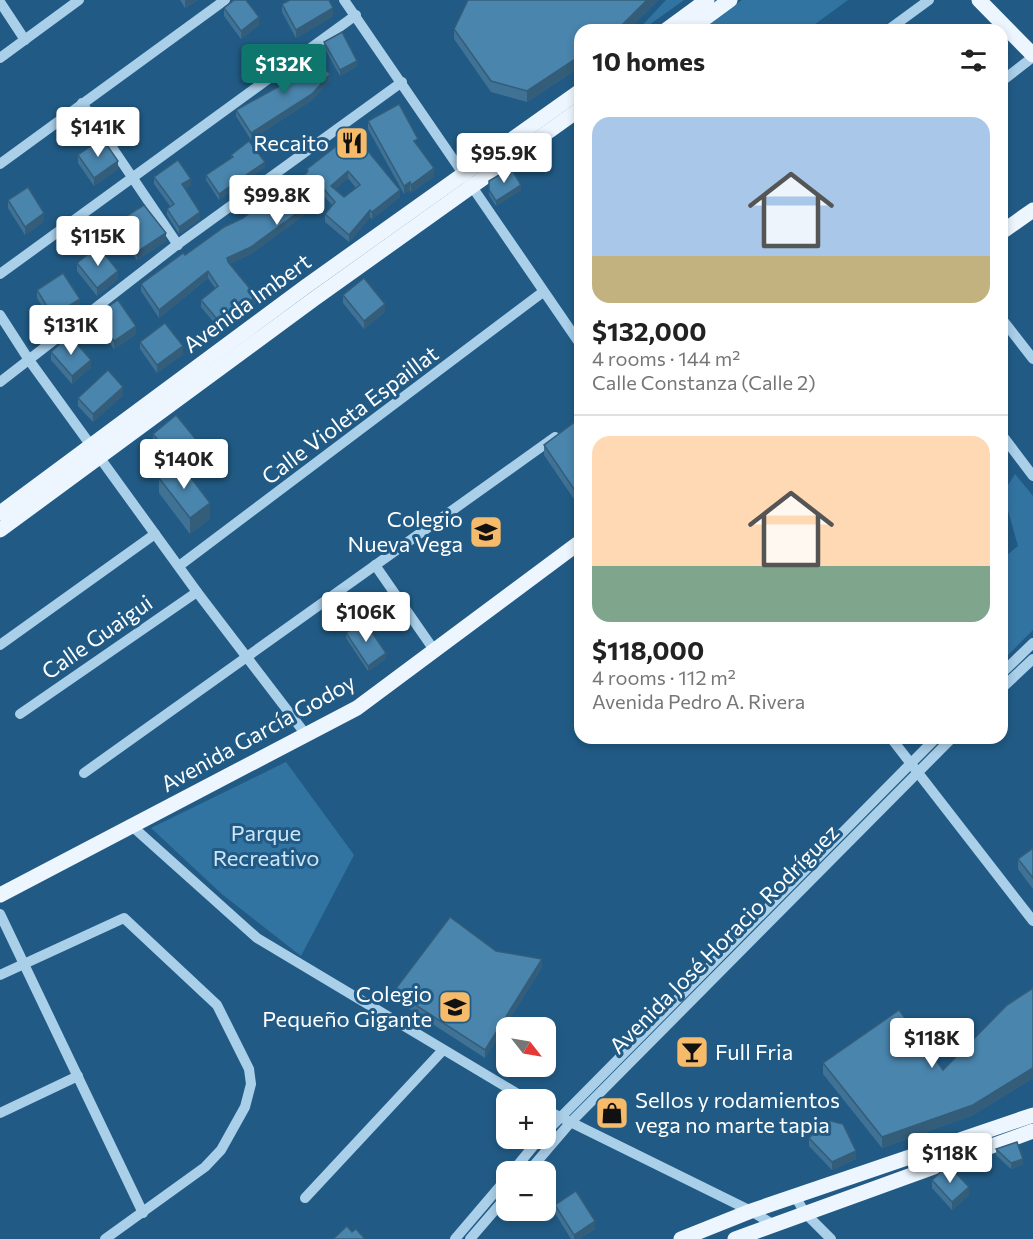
<!DOCTYPE html>
<html lang="en">
<head>
<meta charset="utf-8">
<style>
  :root { --surface:#fff; --page:#f6f6f6; --text:#222; --muted:#767676; --line:#e0e0e0; --accent:#0f766e }
  body { margin:0; font-family:Commissioner,sans-serif; background:var(--page); color:var(--text); height:100vh; display:flex; flex-direction:column; font-size:22px; white-space:nowrap }
  * { box-sizing:border-box; margin:0 }
  p { font-size:20px; color:var(--muted) }
  .icon { flex:none; width:33px; height:33px; fill:none; stroke:currentColor; stroke-width:2; stroke-linecap:round; stroke-linejoin:round }
  .map { position:relative; flex:1; overflow:hidden }
  .side { position:absolute; left:574px; top:24px; width:434px; height:720px; display:flex; flex-direction:column; background:var(--surface); border-radius:18px; box-shadow:0 3px 9px #0003 }
  .side>* { flex:none }
  .needle { width:39px; rotate:121deg }
  .buttons { position:absolute; left:496px; top:1017px; display:grid; gap:12px }
  .buttons a { display:grid; place-items:center; width:60px; height:60px; border-radius:12px; background:var(--surface); box-shadow:0 3px 9px #0003; font-size:30px }
  .price { position:absolute; translate:-50% -51px; padding:0 14px; border-radius:6px; background:#fff; color:#222; font-size:20px; line-height:39px; filter:drop-shadow(0 2px 3px #0008) }
  .price::after { content:''; position:absolute; left:50%; top:36px; width:18px; height:14px; margin-left:-9px; background:inherit; clip-path:polygon(0 0,100% 0,50% 100%) }
  .price.selected { background:var(--accent); color:#fff }
  ul { padding:0; list-style:none }
  li { display:grid; align-content:center; gap:12px; height:318px; padding:0 18px }
  li+li { border-top:2px solid var(--line) }
  li span { display:grid; place-items:center; height:186px; border-radius:18px; color:#555 }
  li>.icon { margin-inline-start:auto }
  span .icon { width:108px; height:108px; fill:#fffc; stroke-width:1 }
  li b { font-size:26px }
  h2 { display:flex; justify-content:space-between; align-items:center; height:72px; padding:0 18px; font-size:26px }
  .map>svg:first-child { display:block }
  .green { fill:#3274a1 }
  .lines { fill:none; stroke-linecap:round; stroke-linejoin:round }
  .minor { stroke:#aacfe9; stroke-width:10 }
  .major { stroke:#edf6fe; stroke-width:15 }
  .wall { fill:#407295; fill-rule:evenodd }
  .shaded-wall { fill:#345d79 }
  .building { fill:#4a85ad; stroke:#345d79; stroke-width:1.5; fill-rule:evenodd }
  .labels { text-anchor:middle; stroke-width:6; stroke-linejoin:round; paint-order:stroke }
  .poi-label { font-size:22px; fill:#fff; stroke:#215b85; text-anchor:end }
  .street-label { font-size:22px; fill:#fff; stroke:#215b85 }
  .park-label { font-size:22px; fill:#cee6f7; stroke:#215b85 }
</style>
</head>
<body>
<div class="map">
<svg width="1033" height="1239" viewBox="0 0 1033 1239">
  <rect width="100%" height="100%" fill="#215b85"/>
  <g class="green">
    <path d="M666 0H684L642 30H638Z"/>
    <path d="M742 0H848L807 30H700Z"/>
    <path d="M1015 474 1033 496V630L1002 661V559L1018 546 1003 493Z"/>
    <path d="M286 762 354 855 301 956 223 895 151 828Z"/>
  </g>
  <g class="lines">
    <g class="minor">
      <path d="M344 0 580 344"/>
      <path d="M0 2 25 40"/>
      <path d="M888 30 929 0"/>
      <path d="M0 58 79 0"/>
      <path d="M1002 81 1033 57"/>
      <path d="M82 103 178 245"/>
      <path d="M0 164 225 0"/>
      <path d="M0 274 356 15"/>
      <path d="M0 315 29 360 197 592 307 736"/>
      <path d="M1002 319 1033 359"/>
      <path d="M0 382 174 247 402 82"/>
      <path d="M1002 435 1033 476"/>
      <path d="M375 565 434 650"/>
      <path d="M179 566 543 292"/>
      <path d="M0 645 155 534"/>
      <path d="M1002 673 1033 643"/>
      <path d="M1002 688 1033 659"/>
      <path d="M20 714 197 592"/>
      <path d="M891 738 1033 921"/>
      <path d="M84 773 555 437"/>
      <path d="M133 827 257 938 528 1100"/>
      <path d="M0 914 143 1213"/>
      <path d="M0 975 124 918 217 1005 249 1069 251 1084 245 1107 221 1150 205 1167 105 1239"/>
      <path d="M546 1110 751 1211 774 1225"/>
      <path d="M0 1113 78 1076"/>
      <path d="M546 1132 936 738"/>
      <path d="M512 1172 540 1138"/>
      <path d="M528 1172 570 1123 952 738"/>
      <path d="M305 1198 443 1050"/>
      <path d="M796 1198 805 1213 831 1239"/>
      <path d="M455 1239 507 1178"/>
      <path d="M470 1239 507 1196"/>
    </g>
    <g class="major">
      <path d="M979 0 1033 55"/>
      <path d="M666 30 707 0"/>
      <path d="M689 30 730 0"/>
      <path d="M1002 232 1033 210"/>
      <path d="M0 513 305 287 580 91"/>
      <path d="M0 530 314 299 580 109"/>
      <path d="M0 895 357 708 580 542"/>
      <path d="M681 1239 751 1211 1033 1115"/>
      <path d="M735 1239 1033 1131"/>
    </g>
  </g>
  <g class="wall">
    <path d="M180 0H198L185 8Z"/>
    <path d="M658 0 628 30H580V67L527 102 491 92 454 39V29Z"/>
    <path d="M282 4 333 16 296 38 282 12Z"/>
    <path d="M224 8 259 25 241 39 224 16Z"/>
    <path d="M324 42 357 66 340 76 324 47Z"/>
    <path d="M298 67 330 80 312 100 251 140 236 116V110L283 84V81L298 72Z"/>
    <path d="M368 121 434 176 411 193 410 190 404 194 368 129Z"/>
    <path d="M353 133 400 197 372 219 370 217 349 242 325 222V214L332 205 323 195 308 212 251 254 229 264 256 303 222 332 201 307V300L215 288 208 278 159 318 141 291V284L185 255 286 196 307 173V169ZM348 178 356 188 344 197 335 189Z"/>
    <path d="M78 155 118 169 94 186 78 163Z"/>
    <path d="M231 155 265 167 219 200 206 180V175L231 158Z"/>
    <path d="M154 177 191 185 185 189 200 219 179 234 167 215V209L170 206 154 184Z"/>
    <path d="M489 181 521 190 496 206 489 195Z"/>
    <path d="M8 200 44 221 25 235 8 208Z"/>
    <path d="M117 222 166 241 137 260 117 230Z"/>
    <path d="M77 263 118 279 97 296 77 271Z"/>
    <path d="M37 290 80 307 53 324 37 298Z"/>
    <path d="M343 295 385 312 364 329 343 303Z"/>
    <path d="M96 315 136 334 114 349 96 323Z"/>
    <path d="M140 342 183 354 157 373 140 349Z"/>
    <path d="M51 352 91 367 72 384 51 360Z"/>
    <path d="M123 395 93 422 78 406V398Z"/>
    <path d="M580 418V508L544 455V445Z"/>
    <path d="M153 434 207 458 188 474 210 519 190 534 159 493V478L175 466 153 439Z"/>
    <path d="M346 633 386 659 368 671 346 638Z"/>
    <path d="M1033 848V889L1018 869V859Z"/>
    <path d="M496 951 542 967 485 1058 394 999V991Z"/>
    <path d="M1033 988V1078L973 1115 882 1148 823 1074V1063L943 1070Z"/>
    <path d="M809 1138 856 1159 832 1170 809 1146Z"/>
    <path d="M996 1149 1023 1164 1011 1169 996 1155Z"/>
    <path d="M932 1180 969 1195 952 1210 932 1188Z"/>
    <path d="M555 1205 595 1229 579 1239H571L555 1213Z"/>
  </g>
  <g class="shaded-wall">
    <path d="M185 0H198L185 8Z"/>
    <path d="M647 0H658L628 30H617Z"/>
    <path d="M333 8V16L296 38V30Z"/>
    <path d="M259 17V25L241 39V31Z"/>
    <path d="M580 56V67L527 102V91Z"/>
    <path d="M357 61V66L340 76V70Z"/>
    <path d="M330 74V80L312 100 251 140V133Z"/>
    <path d="M118 161V169L94 186V178Z"/>
    <path d="M265 162V167L219 200V194Z"/>
    <path d="M434 168V176L411 193V185Z"/>
    <path d="M348 171V178L331 193V186Z"/>
    <path d="M191 179V185L182 191V184Z"/>
    <path d="M410 182V190L404 194V186Z"/>
    <path d="M521 185V190L496 206V201Z"/>
    <path d="M323 188V195L308 212 251 254 227 265V258Z"/>
    <path d="M400 190V197L372 219V212Z"/>
    <path d="M370 210V217L349 242V235Z"/>
    <path d="M200 212V219L179 234V227Z"/>
    <path d="M44 213V221L25 235V227Z"/>
    <path d="M166 233V241L137 260V252Z"/>
    <path d="M118 271V279L97 296V288Z"/>
    <path d="M208 271V278L159 318V310Z"/>
    <path d="M256 296V303L222 332V325Z"/>
    <path d="M80 299V307L53 324V316Z"/>
    <path d="M385 304V312L364 329V321Z"/>
    <path d="M136 326V334L114 349V341Z"/>
    <path d="M183 346V354L157 373V365Z"/>
    <path d="M91 360V367L72 384V376Z"/>
    <path d="M123 387V395L93 422V414Z"/>
    <path d="M207 453V458L184 477V472Z"/>
    <path d="M210 503V519L190 534V518Z"/>
    <path d="M386 653V659L368 671V666Z"/>
    <path d="M542 959V967L485 1058V1050Z"/>
    <path d="M1033 1068V1078L973 1115 882 1148V1137Z"/>
    <path d="M856 1151V1159L832 1170V1162Z"/>
    <path d="M1023 1159V1164L1011 1169V1163Z"/>
    <path d="M969 1187V1195L952 1210V1202Z"/>
    <path d="M595 1221V1229L579 1239H574V1235Z"/>
  </g>
  <g class="building">
    <path d="M234 0H246L259 17 241 31 224 8Z"/>
    <path d="M290 0H329L333 8 296 30 282 4Z"/>
    <path d="M468 0H647L617 30H580V56L527 91 491 81 454 29Z"/>
    <path d="M342 32 357 61 340 70 324 42Z"/>
    <path d="M310 55 330 74 312 94 251 133 236 110 285 83 283 81 301 70 298 67Z"/>
    <path d="M399 104 418 139 414 141 434 168 411 185 410 182 404 186 368 121Z"/>
    <path d="M353 133 400 190 372 212 370 210 349 235 325 214 335 202 323 188 308 205 251 247 227 258 228 262 256 296 222 325 201 300 218 286 208 271 159 310 141 284 183 253 185 255 224 227 243 218 281 188 286 196 308 171 307 169ZM348 171 360 185 344 197 331 186Z"/>
    <path d="M102 138 118 161 94 178 78 155Z"/>
    <path d="M249 141 265 162 219 194 206 175 233 157 231 155Z"/>
    <path d="M178 160 191 179 182 184 200 212 179 227 167 209 174 204 154 177Z"/>
    <path d="M511 168 521 185 496 201 489 190V181Z"/>
    <path d="M28 187 44 213 25 227 8 200Z"/>
    <path d="M144 205 166 233 137 252 117 222Z"/>
    <path d="M98 246 118 271 97 288 77 263Z"/>
    <path d="M63 273 80 299 53 316 37 290Z"/>
    <path d="M364 278 385 304 364 321 343 295Z"/>
    <path d="M118 300 136 326 114 341 96 315Z"/>
    <path d="M165 323 183 346 157 365 140 342Z"/>
    <path d="M69 335 91 360 72 376 51 352Z"/>
    <path d="M108 370 123 387 93 414 78 398Z"/>
    <path d="M176 415 207 453 186 471 179 462 177 464 153 434Z"/>
    <path d="M580 418V498L544 445Z"/>
    <path d="M179 462 210 503 190 518 159 478Z"/>
    <path d="M364 621 386 653 368 666 346 633Z"/>
    <path d="M1033 848V878L1018 859Z"/>
    <path d="M450 917 496 951 542 959 485 1050 394 991Z"/>
    <path d="M1033 988V1068L973 1105 882 1137 823 1063 899 1010 943 1070 1007 1005Z"/>
    <path d="M827 1120 843 1124 856 1151 832 1162 809 1138Z"/>
    <path d="M1017 1142 1023 1159 1011 1163 996 1149Z"/>
    <path d="M948 1165 969 1187 952 1202 932 1180Z"/>
    <path d="M576 1191 595 1221 574 1235 555 1205Z"/>
    <path d="M347 1226 352 1232 356 1229 365 1239H333Z"/>
  </g>
  <defs>
    <g id="restaurant-square" transform="scale(1.725)"><rect x="-9" y="-9" width="18" height="18" rx="4" fill="#f6ba6b" stroke="#215b85"/><path d="M-5-6h1v4h1v-4h1v4h1v-4h1v5L-1.5 .5V6h-2V.5L-5-1ZM5-6V6H3V1.5H1.5Q1.5-4 5-6Z" fill="#111"/></g>
    <g id="school-square" transform="scale(1.725)"><rect x="-9" y="-9" width="18" height="18" rx="4" fill="#f6ba6b" stroke="#215b85"/><path d="M0-5L7-2L0 1L-7-2ZM-4 1L0 2.5L4 1V4Q0 6-4 4Z" fill="#111"/></g>
    <g id="bar-square" transform="scale(1.725)"><rect x="-9" y="-9" width="18" height="18" rx="4" fill="#f6ba6b" stroke="#215b85"/><path d="M-6-5H6L.8 .8V4.5H3.5V6h-7V4.5H-.8V.8Z" fill="#111"/></g>
    <g id="shop-square" transform="scale(1.725)"><rect x="-9" y="-9" width="18" height="18" rx="4" fill="#f6ba6b" stroke="#215b85"/><path d="M-5-2.5h2.3a2.7 3.5 0 0 1 5.4 0H5L5.5 6h-11ZM-1.5-2.5h3a1.5 2.3 0 0 0-3 0Z" fill="#111"/></g>
  </defs>
  <g fill-rule="evenodd">
    <use href="#restaurant-square" x="352" y="143"/>
    <use href="#school-square" x="486" y="532"/>
    <use href="#school-square" x="455" y="1007"/>
    <use href="#bar-square" x="692" y="1052"/>
    <use href="#shop-square" x="612" y="1113"/>
  </g>
  <g class="labels">
    <g class="poi-label">
      <text x="329" y="151">Recaito</text>
      <text x="463" y="527">Colegio<tspan x="463" dy="25">Nueva Vega</tspan></text>
      <text x="432" y="1002">Colegio<tspan x="432" dy="25">Pequeño Gigante</tspan></text>
      <text x="715" y="1060" text-anchor="start">Full Fria</text>
      <text x="635" y="1108" text-anchor="start">Sellos y rodamientos<tspan x="635" dy="25">vega no marte tapia</tspan></text>
    </g>
    <g class="street-label">
      <text transform="translate(247 303) rotate(-36)" y="8">Avenida Imbert</text>
      <text transform="translate(350 415) rotate(-37)" y="8">Calle Violeta Espaillat</text>
      <text transform="translate(97 637) rotate(-35)" y="8">Calle Guaigui</text>
      <text transform="translate(258 733) rotate(-29)" y="8">Avenida García Godoy</text>
      <text transform="translate(724 939) rotate(-45)" y="8">Avenida José Horacio Rodríguez</text>
    </g>
    <g class="park-label">
      <text x="266" y="841">Parque<tspan x="266" dy="25">Recreativo</tspan></text>
    </g>
  </g>
</svg>
<div class="buttons">
<a><svg class="needle" viewBox="-14 -14 28 28"><path d="M0-13l5 13h-10z" fill="#e53935"/><path d="M0 13l5-13h-10z" fill="#767676"/></svg></a>
<a>+</a>
<a>−</a>
</div>
<b class="price selected" style="left:284px;top:95px">$132K</b>
<b class="price" style="left:98px;top:158px">$141K</b>
<b class="price" style="left:504px;top:184px">$95.9K</b>
<b class="price" style="left:277px;top:226px">$99.8K</b>
<b class="price" style="left:98px;top:267px">$115K</b>
<b class="price" style="left:71px;top:356px">$131K</b>
<b class="price" style="left:184px;top:490px">$140K</b>
<b class="price" style="left:366px;top:643px">$106K</b>
<b class="price" style="left:932px;top:1069px">$118K</b>
<b class="price" style="left:950px;top:1184px">$118K</b>
<section class="side">
<h2>10 homes<svg class="icon" aria-label="filters" viewBox="0 0 24 24"><path d="M4 7h16M4 17h16"/><circle cx="9" cy="7" r="2"/><circle cx="15" cy="17" r="2"/></svg></h2>
<ul>
<li><span style="background:linear-gradient(#a9c7e8 75%,#c2b280 0)"><svg class="icon" aria-label="home" viewBox="0 0 24 24"><path d="M3 11l9-7 9 7M6 9v11h12V9"/></svg></span><div><b>$132,000</b><p>4 rooms · 144 m²</p><p>Calle Constanza (Calle 2)</p></div></li>
<li><span style="background:linear-gradient(#ffd9b3 70%,#7fa58c 0)"><svg class="icon" aria-label="home" viewBox="0 0 24 24"><path d="M3 11l9-7 9 7M6 9v11h12V9"/></svg></span><div><b>$118,000</b><p>4 rooms · 112 m²</p><p>Avenida Pedro A. Rivera</p></div></li>
</ul>
</section>
</div>
</body>
</html>
